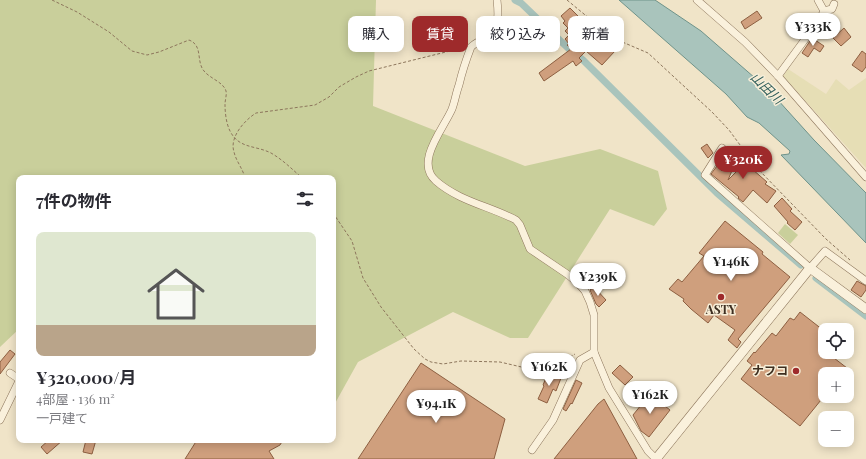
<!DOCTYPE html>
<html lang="ja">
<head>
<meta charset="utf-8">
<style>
  :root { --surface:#fff; --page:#f2f2f3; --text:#2b2b33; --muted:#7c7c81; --line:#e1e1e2; --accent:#9e2a2b }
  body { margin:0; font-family:"Playfair Display","Noto Sans JP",serif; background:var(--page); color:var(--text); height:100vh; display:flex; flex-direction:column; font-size:15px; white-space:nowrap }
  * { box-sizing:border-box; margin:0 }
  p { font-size:13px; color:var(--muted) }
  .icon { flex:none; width:22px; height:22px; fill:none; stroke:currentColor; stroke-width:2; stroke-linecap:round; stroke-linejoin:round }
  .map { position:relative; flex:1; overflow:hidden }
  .side { position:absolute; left:16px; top:175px; width:320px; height:268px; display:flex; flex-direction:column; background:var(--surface); border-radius:8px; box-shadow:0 2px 10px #0003 }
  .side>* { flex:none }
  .hud { position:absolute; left:348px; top:16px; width:380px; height:36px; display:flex; gap:8px }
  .controls { position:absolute; left:818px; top:323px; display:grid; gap:8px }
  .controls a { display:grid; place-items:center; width:36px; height:36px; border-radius:8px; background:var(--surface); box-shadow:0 2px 10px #0003; font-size:20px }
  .price { position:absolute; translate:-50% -34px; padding:0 9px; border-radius:14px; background:#fff; color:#222; font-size:13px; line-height:26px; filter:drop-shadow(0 1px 2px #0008) }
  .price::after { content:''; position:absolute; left:50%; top:24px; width:12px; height:9px; margin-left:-6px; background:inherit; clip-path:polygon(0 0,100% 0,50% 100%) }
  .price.active { background:var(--accent); color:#fff }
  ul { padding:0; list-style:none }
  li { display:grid; align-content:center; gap:8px; height:212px; padding:0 20px }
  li+li { border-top:1px solid var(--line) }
  li span { display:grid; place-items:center; height:124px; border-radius:8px; color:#555 }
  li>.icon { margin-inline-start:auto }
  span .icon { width:72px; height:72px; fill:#fffc; stroke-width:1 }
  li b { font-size:17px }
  h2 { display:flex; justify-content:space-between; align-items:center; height:48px; padding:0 20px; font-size:17px }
  .chip { padding:0 14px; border-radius:8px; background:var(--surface); box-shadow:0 2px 10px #0003; font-size:14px; line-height:36px }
  .chip.active { background:var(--accent); color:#fff }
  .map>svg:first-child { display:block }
  .farmland { fill:#e6deb5 }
  .green { fill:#c9cf9b }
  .water { fill:#a9c4bc; stroke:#6f938a }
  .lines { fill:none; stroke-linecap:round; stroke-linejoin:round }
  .canal { stroke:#a9c4bc; stroke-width:7 }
  .building { fill:#cf9f7d; stroke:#8d5f41 }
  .minor-casing { stroke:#8d765c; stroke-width:8 }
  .tertiary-casing { stroke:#8d765c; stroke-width:10 }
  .path { stroke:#8d765c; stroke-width:1; stroke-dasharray:3 2; stroke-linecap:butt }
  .minor { stroke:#faf1dc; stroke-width:7 }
  .tertiary { stroke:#faf1dc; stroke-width:9 }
  .poi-dot { fill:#9e2a2b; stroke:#f7eed8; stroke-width:1.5 }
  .labels { text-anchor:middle; stroke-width:3; stroke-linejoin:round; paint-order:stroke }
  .poi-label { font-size:12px; font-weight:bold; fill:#3d2e20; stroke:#f7eed8 }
  .water-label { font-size:13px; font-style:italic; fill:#2f5d5a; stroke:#f7eed8 }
</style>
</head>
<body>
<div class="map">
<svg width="866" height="459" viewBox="0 0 866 459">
  <rect width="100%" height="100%" fill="#f0e4c8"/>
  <path class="farmland" d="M788 69 826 94 836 79 849 90 866 78V168L783 76Z"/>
  <g class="green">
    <path d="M0 0H376L373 106 525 166 600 149 658 171 667 209 654 226 610 209 528 338H510L453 312 358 362 333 407V178H19V329L0 347Z"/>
    <path d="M785 224 798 235 790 244 778 233Z"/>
  </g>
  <path class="water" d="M619 0H655L701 31 755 78 777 99 814 140 866 193V243L781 155 789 154 790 151 759 123 747 117 726 94Z"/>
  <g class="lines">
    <g class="canal">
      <path d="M515 0 521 3 569 49 583 60 717 193 801 265"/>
      <path d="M816 278 866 316"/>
    </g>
  </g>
  <g class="building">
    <path d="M570 8 589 27V28L615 51 602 65 586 51 579 58 582 61 576 66 573 61 544 81 539 73 571 49 567 45 569 44 565 39 569 35 565 31 568 28 563 23 565 21 561 16Z"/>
    <path d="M757 11 762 18 745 29 741 22Z"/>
    <path d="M844 28 851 37 841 46 833 38Z"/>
    <path d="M812 38 824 46 820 52 814 48 808 57 802 53Z"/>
    <path d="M862 51 866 54V67L862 72 852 65Z"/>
    <path d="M707 144 713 153 708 158 701 148Z"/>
    <path d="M730 150 739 154 728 180 746 162 753 168 752 169 767 182 765 184 776 191 767 203 753 190 743 202 738 198 739 197 711 174 717 166 722 171Z"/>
    <path d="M782 198 792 209 790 211 802 222 795 230 787 223 788 222 774 206Z"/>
    <path d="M725 221 763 252 762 254 790 277 738 339 741 342 737 348 728 340 735 330 714 315 708 323 691 309 683 301 684 299 669 289 678 279 682 282 704 256 699 253Z"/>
    <path d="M857 281 866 286V290L861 297 851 290Z"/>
    <path d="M594 287 606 300 599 307 596 304 590 290Z"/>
    <path d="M800 312 823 330 821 334 825 338V342L821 348 847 368 842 374H825V395L800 426 741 379 752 365 747 361 754 352 755 353 772 333 776 336 790 318 794 320Z"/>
    <path d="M10 350 15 354 0 374V362Z"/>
    <path d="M421 363 505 419 494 459H358Z"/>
    <path d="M620 365 633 377 625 385 612 373Z"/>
    <path d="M548 373 561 378 556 391 553 389 547 403 538 399 544 386 543 385Z"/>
    <path d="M576 380 582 383 572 404 571 403 566 411 563 409Z"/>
    <path d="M650 394 670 410 649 437 641 431 633 415Z"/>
    <path d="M604 399 637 459H554L598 404Z"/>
    <path d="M49 440H63L47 454 41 447Z"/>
    <path d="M86 440H96L92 454 83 452Z"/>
    <path d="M197 440H283L280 445 269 451 274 459H185Z"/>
  </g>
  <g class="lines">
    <g class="minor-casing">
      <g id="minor">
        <path d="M497 0C498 9 500 27 492 33 486 39 477 41 471 47 466 60 462 72 459 85 456 93 455 101 452 109 444 128 414 162 436 181 459 201 489 206 516 220L520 225 530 249 567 274 578 283 585 291 590 302 594 315V352L609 388 648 451 656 459"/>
        <path d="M697 0 745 42 778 76 866 177"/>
        <path d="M824 11 832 9 834 4"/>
        <path d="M778 76 820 19 824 11 818 0"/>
        <path d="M722 148 705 175 810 268 825 251 866 281"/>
        <path d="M10 373 16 377 19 380"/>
        <path d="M0 420 19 381"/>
        <path d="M532 450 553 420 580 360 594 352"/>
      </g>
    </g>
    <g class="tertiary-casing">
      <path id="tertiary" d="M656 459 810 268 866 309"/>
    </g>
    <g class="path">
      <path d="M52 0 77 12 109 32 132 51 147 55 159 52 189 40C202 45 197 58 202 68 207 78 223 81 226 91 227 95 225 100 225 104 225 112 226 123 230 131 239 149 255 145 271 153 283 160 292 169 302 178"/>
      <path d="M567 0 613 38 648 53 712 112 729 130 757 168 826 239 850 260"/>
      <path d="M245 178C243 169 236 161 234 152 229 137 245 120 256 113L315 105 329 97 339 87 356 77 369 71 462 48"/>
      <path d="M333 213 352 241 363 278 381 307 414 349 425 359 431 362 443 364 461 361 500 362 530 369 544 370 554 367 575 354"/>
    </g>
    <use href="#minor" class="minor"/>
    <use href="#tertiary" class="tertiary"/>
  </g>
  <g class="poi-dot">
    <circle cx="721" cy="297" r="4"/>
    <circle cx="796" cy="371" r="4"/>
  </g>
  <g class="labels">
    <g class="poi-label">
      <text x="721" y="314">ASTY</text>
      <text x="788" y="375" text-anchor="end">ナフコ</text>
    </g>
    <g class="water-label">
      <text transform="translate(767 88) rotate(44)" y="5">山田川</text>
    </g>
  </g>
</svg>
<div class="controls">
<a><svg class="icon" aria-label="locate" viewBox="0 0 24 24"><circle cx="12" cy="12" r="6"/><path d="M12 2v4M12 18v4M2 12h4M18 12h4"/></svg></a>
<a>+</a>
<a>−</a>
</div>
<b class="price" style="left:813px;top:47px">¥333K</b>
<b class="price active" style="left:743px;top:180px">¥320K</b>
<b class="price" style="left:731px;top:282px">¥146K</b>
<b class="price" style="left:598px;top:297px">¥239K</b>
<b class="price" style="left:549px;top:387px">¥162K</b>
<b class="price" style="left:650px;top:415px">¥162K</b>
<b class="price" style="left:436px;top:424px">¥94.1K</b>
<div class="hud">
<a class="chip">購入</a>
<a class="chip active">賃貸</a>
<a class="chip">絞り込み</a>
<a class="chip">新着</a>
</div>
<section class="side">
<h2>7件の物件<svg class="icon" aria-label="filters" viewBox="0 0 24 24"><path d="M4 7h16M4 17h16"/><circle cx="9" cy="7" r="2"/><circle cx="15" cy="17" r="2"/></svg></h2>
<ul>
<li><span style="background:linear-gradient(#dfe7d0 75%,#b9a48a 0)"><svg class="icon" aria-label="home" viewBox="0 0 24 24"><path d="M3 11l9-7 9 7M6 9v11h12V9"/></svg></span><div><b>¥320,000/月</b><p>4部屋 · 136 m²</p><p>一戸建て</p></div></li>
</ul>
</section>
</div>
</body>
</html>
